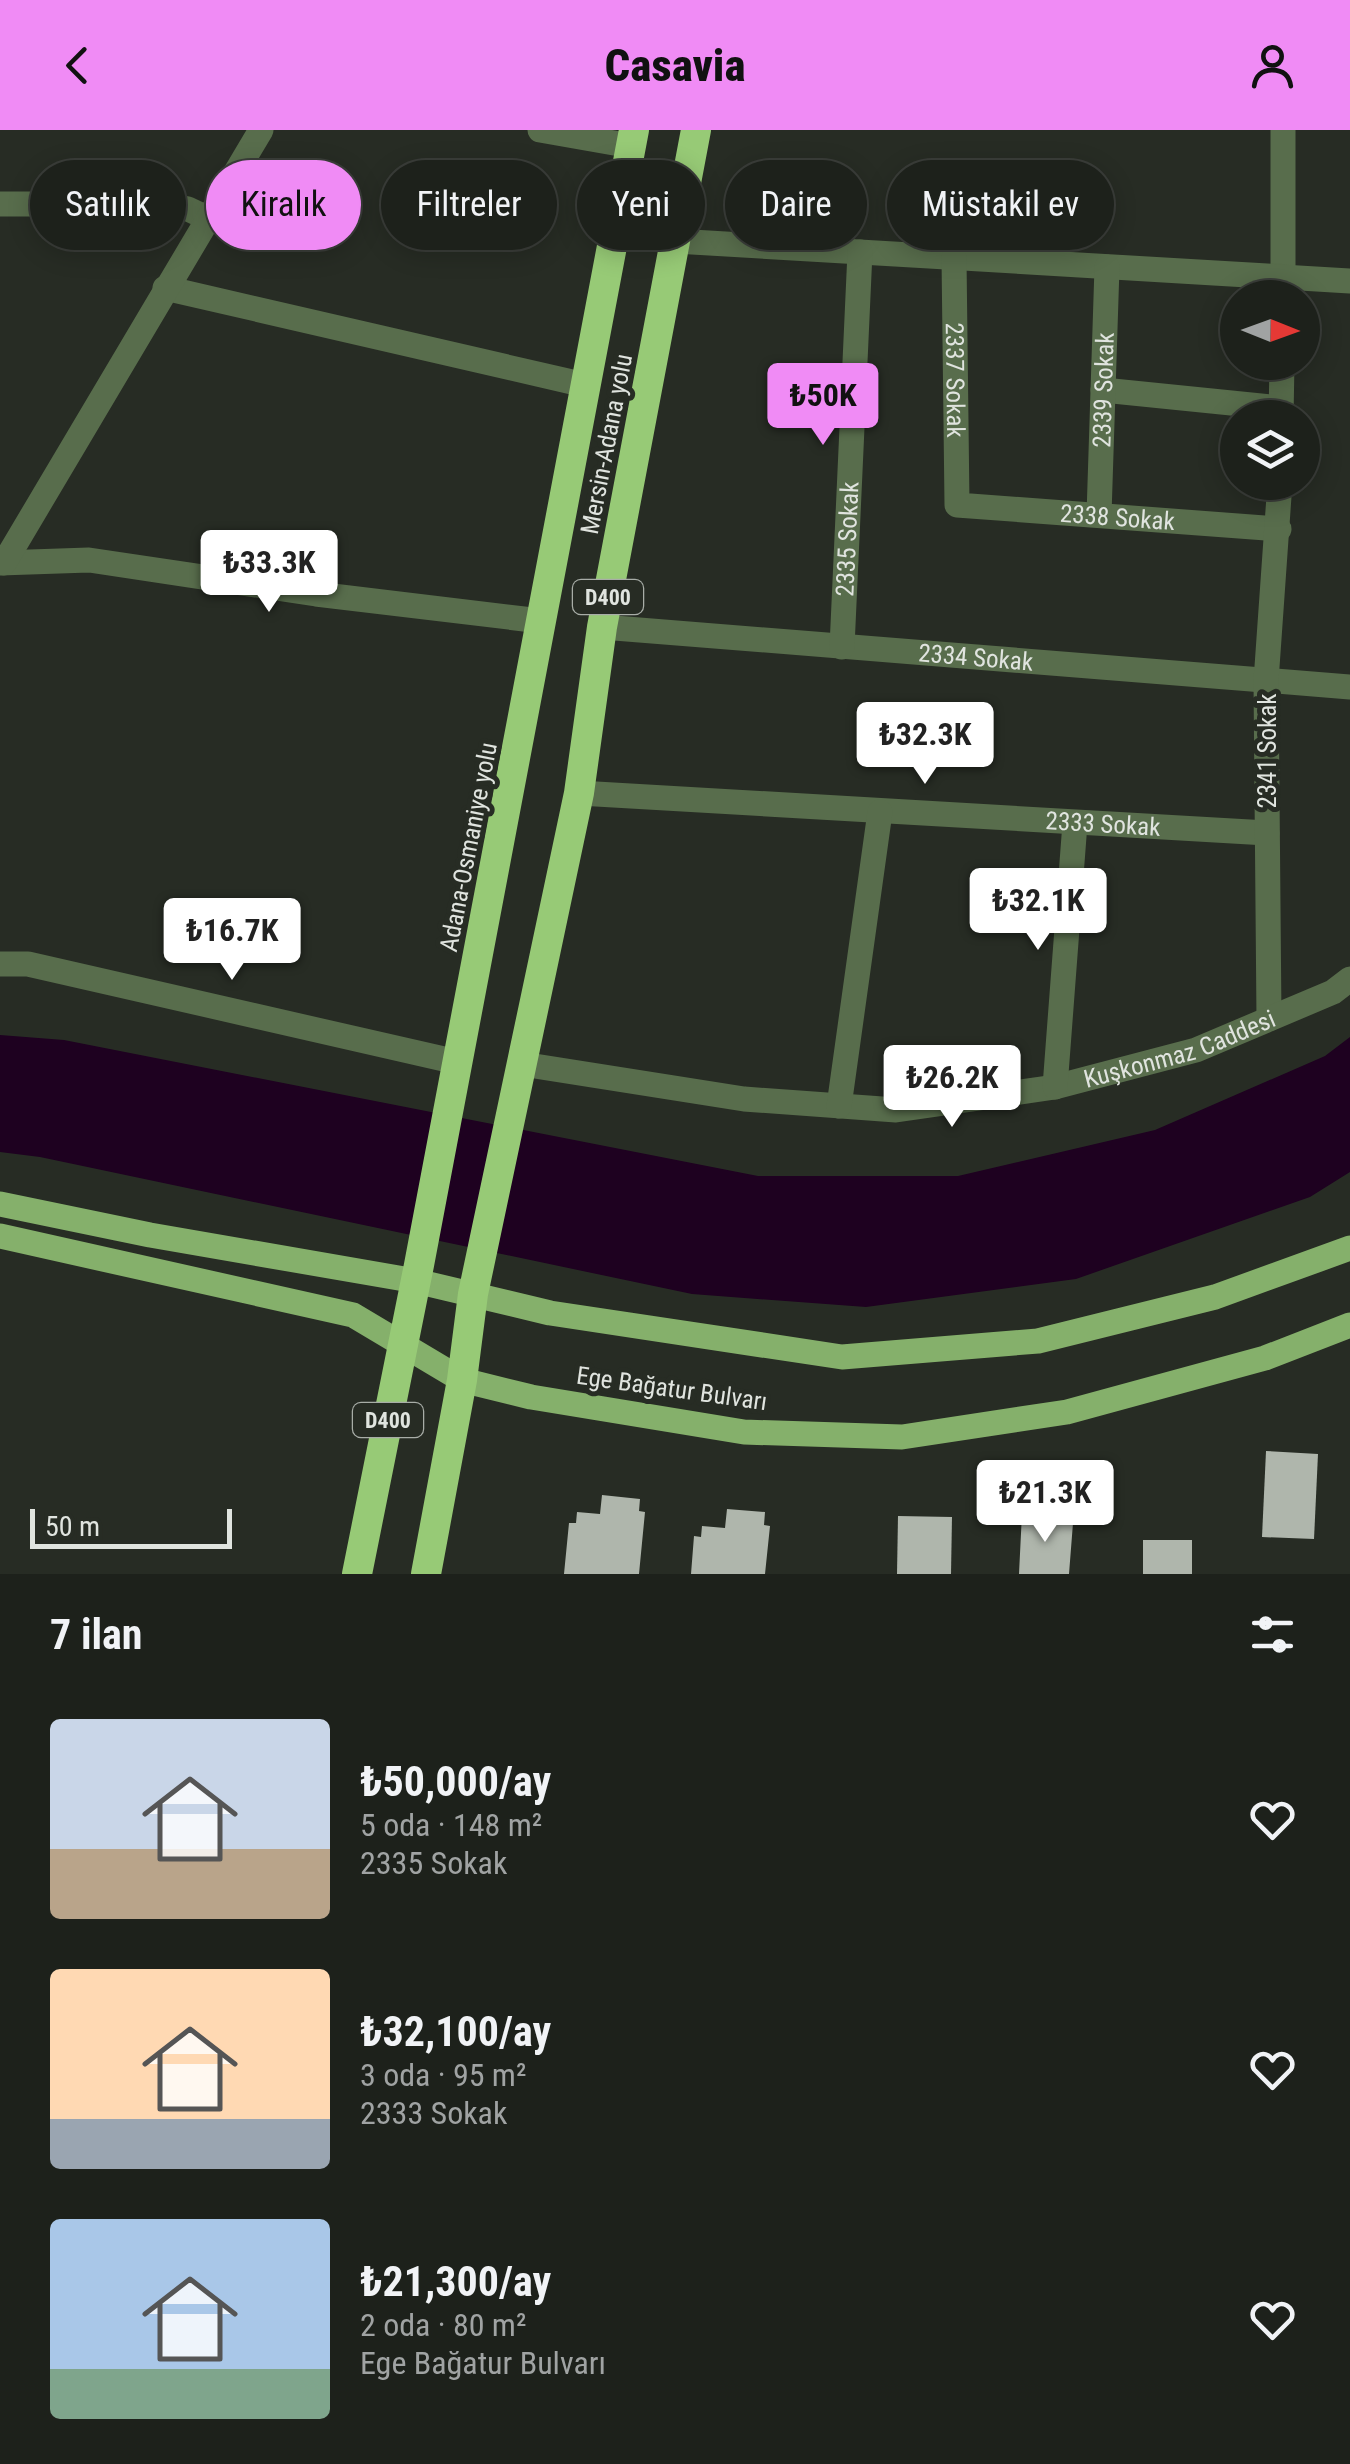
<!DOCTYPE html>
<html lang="tr">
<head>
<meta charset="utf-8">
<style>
  :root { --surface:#1d211b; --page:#252924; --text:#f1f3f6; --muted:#a0a3a3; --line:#3b3e3a; --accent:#f08bf5 }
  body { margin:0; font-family:"Roboto Condensed",sans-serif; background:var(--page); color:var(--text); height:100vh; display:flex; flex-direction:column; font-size:38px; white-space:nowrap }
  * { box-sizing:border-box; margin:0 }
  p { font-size:32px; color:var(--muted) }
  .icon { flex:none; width:55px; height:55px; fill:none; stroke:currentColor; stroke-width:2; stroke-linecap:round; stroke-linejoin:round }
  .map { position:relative; height:1444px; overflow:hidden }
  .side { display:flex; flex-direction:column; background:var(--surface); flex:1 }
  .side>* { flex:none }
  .banner { position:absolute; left:30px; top:30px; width:1290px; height:90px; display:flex; gap:20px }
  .needle { width:65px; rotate:91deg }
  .fabs { position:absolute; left:1220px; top:150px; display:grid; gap:20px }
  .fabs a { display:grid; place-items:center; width:100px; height:100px; border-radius:50%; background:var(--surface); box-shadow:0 5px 25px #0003,0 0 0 2px var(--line); font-size:50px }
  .scale { position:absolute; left:30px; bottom:25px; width:202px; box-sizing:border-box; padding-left:10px; border:5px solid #e0e4df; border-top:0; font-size:28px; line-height:35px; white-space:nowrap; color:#e0e4df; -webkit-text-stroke:8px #272c24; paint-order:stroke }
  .price { position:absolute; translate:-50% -85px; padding:0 22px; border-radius:10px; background:#fff; color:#222; font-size:32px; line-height:65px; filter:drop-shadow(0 2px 5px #0008) }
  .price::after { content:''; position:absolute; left:50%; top:60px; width:30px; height:22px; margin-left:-15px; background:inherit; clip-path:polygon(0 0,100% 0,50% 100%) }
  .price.active { background:var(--accent); color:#111 }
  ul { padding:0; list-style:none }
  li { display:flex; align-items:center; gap:30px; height:250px; padding:0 50px }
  li span { display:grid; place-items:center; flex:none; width:280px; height:200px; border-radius:10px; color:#555 }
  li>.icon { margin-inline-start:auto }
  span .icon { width:120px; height:120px; fill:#fffc; stroke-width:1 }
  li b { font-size:42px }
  h2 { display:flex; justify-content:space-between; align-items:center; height:120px; padding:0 50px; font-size:42px }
  .chip { padding:0 35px; border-radius:45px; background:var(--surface); box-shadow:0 5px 25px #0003,0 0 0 2px var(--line); font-size:35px; line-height:90px }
  .chip.active { background:var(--accent); color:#111 }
  header { display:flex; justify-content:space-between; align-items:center; height:130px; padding:0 50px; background:var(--accent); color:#111; font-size:45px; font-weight:800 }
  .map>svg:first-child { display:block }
  .water { fill:#1e0120 }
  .building { fill:#afb6ac }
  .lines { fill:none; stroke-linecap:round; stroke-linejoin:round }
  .minor { stroke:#586d4c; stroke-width:25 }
  .major { stroke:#85b06b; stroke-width:25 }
  .highway { stroke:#97ca76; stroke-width:30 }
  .labels { text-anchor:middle; stroke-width:10; stroke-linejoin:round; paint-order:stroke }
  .shield { fill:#272c24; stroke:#a8ada7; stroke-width:2.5 }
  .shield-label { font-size:22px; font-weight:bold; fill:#e0e4df }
  .street-label { font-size:25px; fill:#e0e4df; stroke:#272c24 }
</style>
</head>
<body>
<header><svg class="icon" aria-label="back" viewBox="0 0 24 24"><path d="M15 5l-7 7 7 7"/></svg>Casavia<svg class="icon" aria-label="person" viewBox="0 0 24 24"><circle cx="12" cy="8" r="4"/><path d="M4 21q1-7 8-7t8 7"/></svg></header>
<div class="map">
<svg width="1350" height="1444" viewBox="0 0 1350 1444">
  <rect width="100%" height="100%" fill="#272c24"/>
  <path class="water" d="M0 905 64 910 758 1046H958L1155 1000 1325 926 1350 907V1042L1310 1067 1076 1149 866 1177 692 1164 40 1027 0 1022Z"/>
  <g class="building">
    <path d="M1266 1321 1318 1324 1314 1409 1262 1407Z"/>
    <path d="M602 1365 640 1369 639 1381 645 1382 639 1444H564L569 1393H576L577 1382 600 1384Z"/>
    <path d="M727 1379 765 1382 764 1395 770 1396 765 1444H691L694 1406 701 1407 702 1396 725 1398Z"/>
    <path d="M1022 1383 1059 1386V1392L1073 1393 1069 1444H1019Z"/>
    <path d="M898 1386 952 1387 951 1444H897Z"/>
    <rect x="1143" y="1410" width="49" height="34"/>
  </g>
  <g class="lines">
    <g class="minor">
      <path d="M540 0 631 16"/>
      <path d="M1283 0V168"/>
      <path d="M0 74H163L188 79 207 88"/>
      <path d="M675 111 1350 151"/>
      <path id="s1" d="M954 128 957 375 1279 399"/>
      <path d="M165 158 585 255"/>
      <path d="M1103 260 1281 278"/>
      <path d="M1281 288 1282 232"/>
      <path id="s2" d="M1099 385 1107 137"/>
      <path d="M0 433 89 430 316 464 541 491"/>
      <path d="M4 433 261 0"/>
      <path id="s3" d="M602 497 1350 557"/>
      <path id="s4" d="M842 517 860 122"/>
      <path id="s5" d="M579 663 1267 703"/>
      <path d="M0 834H28L457 932"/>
      <path d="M1269 889 1266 551 1280 352"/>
      <path id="s6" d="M522 934 744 969 896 980 1055 957 1196 920 1333 862 1350 849"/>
      <path d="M1055 957 1075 693"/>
      <path d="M839 976 880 682"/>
    </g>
    <g class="major">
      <path d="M0 1074 150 1105 416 1151 550 1183 842 1227 1038 1211 1215 1167 1350 1118"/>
      <path d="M0 1106 353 1185 462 1250 531 1267 744 1302 902 1307 1067 1282 1265 1228 1350 1195"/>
    </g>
    <g class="highway">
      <path d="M357 1444 419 1135 634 0"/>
      <path d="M426 1444 462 1250 473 1164 579 663 602 497 696 0"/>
    </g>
  </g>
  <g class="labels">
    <g class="shield">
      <rect x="573" y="450" width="70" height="34" rx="8"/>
      <rect x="353" y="1273" width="70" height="34" rx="8"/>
    </g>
    <g class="shield-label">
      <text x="608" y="475">D400</text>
      <text x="388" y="1298">D400</text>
    </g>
    <g class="street-label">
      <text dy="9" stroke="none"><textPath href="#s1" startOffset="122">2337 Sokak</textPath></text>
      <text dy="9" stroke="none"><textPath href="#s2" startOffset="125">2339 Sokak</textPath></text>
      <text transform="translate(606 314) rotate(-79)" y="9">Mersin-Adana yolu</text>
      <text dy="9" stroke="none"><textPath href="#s1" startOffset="408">2338 Sokak</textPath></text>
      <text dy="9" stroke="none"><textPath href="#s4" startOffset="108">2335 Sokak</textPath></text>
      <text dy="9" stroke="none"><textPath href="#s3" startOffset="375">2334 Sokak</textPath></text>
      <text transform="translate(1267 621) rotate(-90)" y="9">2341 Sokak</text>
      <text dy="9" stroke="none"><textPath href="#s5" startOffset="525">2333 Sokak</textPath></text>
      <text transform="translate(468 717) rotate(-79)" y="9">Adana-Osmaniye yolu</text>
      <text dy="9" stroke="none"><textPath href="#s6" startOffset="668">Kuşkonmaz Caddesi</textPath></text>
      <text transform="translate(672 1258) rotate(8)" y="9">Ege Bağatur Bulvarı</text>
    </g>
  </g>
</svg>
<div class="fabs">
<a><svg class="needle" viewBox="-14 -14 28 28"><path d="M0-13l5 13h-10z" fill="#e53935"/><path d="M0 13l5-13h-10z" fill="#a0a3a3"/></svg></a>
<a><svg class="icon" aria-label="layers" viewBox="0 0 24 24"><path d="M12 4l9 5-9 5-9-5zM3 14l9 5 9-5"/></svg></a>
</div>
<div class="scale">50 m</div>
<b class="price active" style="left:823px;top:318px">₺50K</b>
<b class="price" style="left:269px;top:485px">₺33.3K</b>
<b class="price" style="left:925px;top:657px">₺32.3K</b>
<b class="price" style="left:1038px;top:823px">₺32.1K</b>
<b class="price" style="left:232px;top:853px">₺16.7K</b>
<b class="price" style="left:952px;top:1000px">₺26.2K</b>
<b class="price" style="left:1045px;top:1415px">₺21.3K</b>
<div class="banner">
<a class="chip">Satılık</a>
<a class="chip active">Kiralık</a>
<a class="chip">Filtreler</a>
<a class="chip">Yeni</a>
<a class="chip">Daire</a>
<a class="chip">Müstakil ev</a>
</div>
</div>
<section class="side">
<h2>7 ilan<svg class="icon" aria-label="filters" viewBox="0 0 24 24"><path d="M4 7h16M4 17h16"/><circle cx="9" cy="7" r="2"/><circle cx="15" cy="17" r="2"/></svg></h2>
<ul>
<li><span style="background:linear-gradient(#c9d6e8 65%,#b9a48a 0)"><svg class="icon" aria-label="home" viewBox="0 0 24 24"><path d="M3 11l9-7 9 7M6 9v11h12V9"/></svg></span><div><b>₺50,000/ay</b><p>5 oda · 148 m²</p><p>2335 Sokak</p></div><svg class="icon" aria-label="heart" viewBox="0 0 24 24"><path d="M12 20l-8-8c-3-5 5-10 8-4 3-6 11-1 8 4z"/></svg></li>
<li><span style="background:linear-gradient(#ffd9b3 75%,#9aa5b1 0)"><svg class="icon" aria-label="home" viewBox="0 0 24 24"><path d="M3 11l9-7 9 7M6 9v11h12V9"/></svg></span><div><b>₺32,100/ay</b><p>3 oda · 95 m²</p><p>2333 Sokak</p></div><svg class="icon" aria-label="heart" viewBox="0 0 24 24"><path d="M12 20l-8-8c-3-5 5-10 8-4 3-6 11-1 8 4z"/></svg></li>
<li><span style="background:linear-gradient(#a9c7e8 75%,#7fa58c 0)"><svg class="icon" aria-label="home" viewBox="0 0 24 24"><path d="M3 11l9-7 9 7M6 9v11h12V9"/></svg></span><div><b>₺21,300/ay</b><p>2 oda · 80 m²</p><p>Ege Bağatur Bulvarı</p></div><svg class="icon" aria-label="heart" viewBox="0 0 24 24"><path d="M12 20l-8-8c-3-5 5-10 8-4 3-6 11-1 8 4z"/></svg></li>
</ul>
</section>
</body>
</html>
